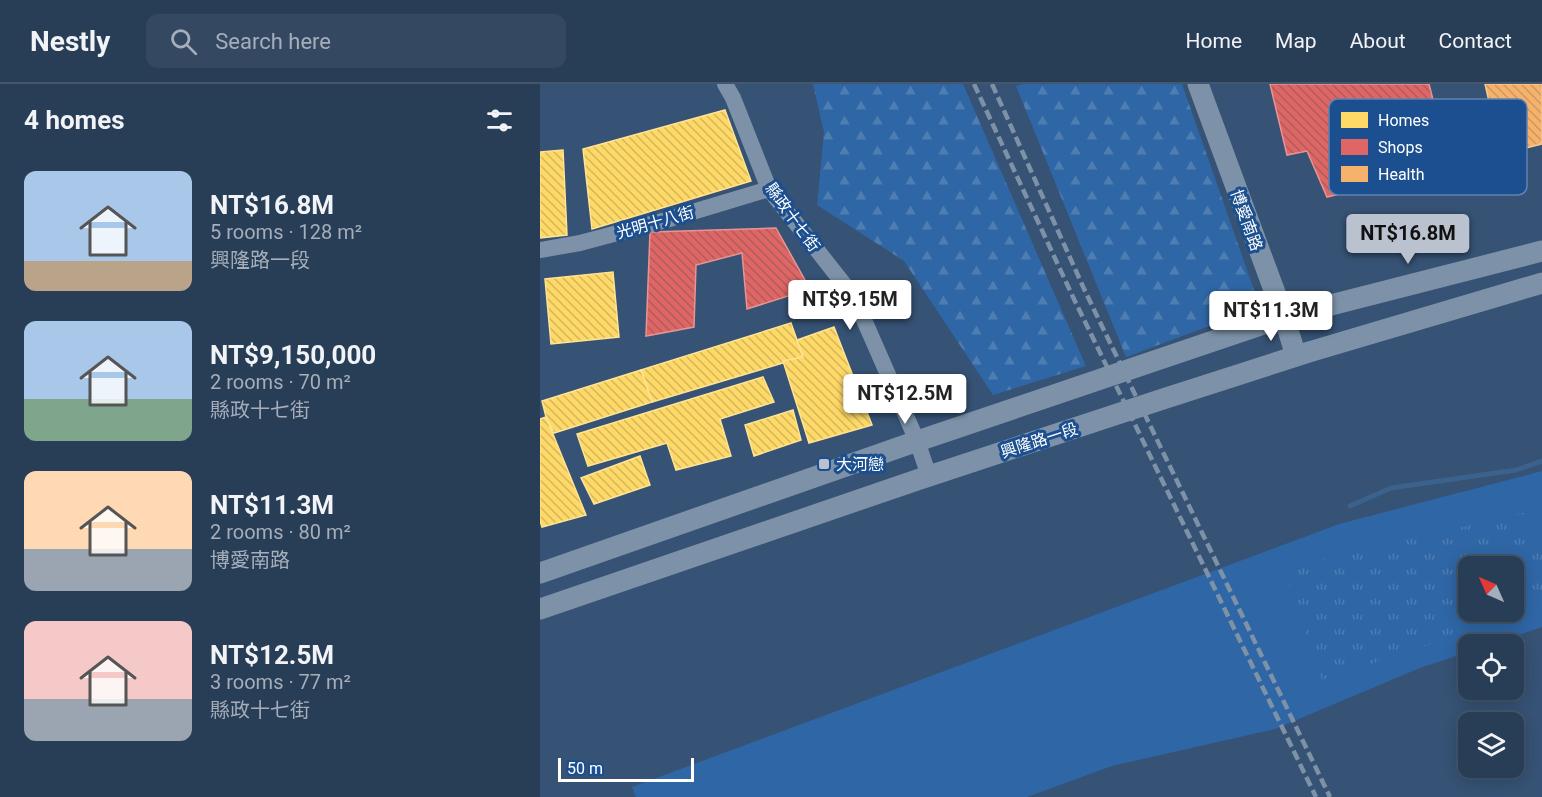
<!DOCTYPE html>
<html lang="en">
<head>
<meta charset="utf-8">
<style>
  :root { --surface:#283e57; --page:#344961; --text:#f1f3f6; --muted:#a5aeba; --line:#44576d; --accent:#b9c2ce }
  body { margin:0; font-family:Roboto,"Noto Sans TC",sans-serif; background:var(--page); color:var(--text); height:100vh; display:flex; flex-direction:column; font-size:22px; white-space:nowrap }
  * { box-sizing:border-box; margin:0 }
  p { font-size:20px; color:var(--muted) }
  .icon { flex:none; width:33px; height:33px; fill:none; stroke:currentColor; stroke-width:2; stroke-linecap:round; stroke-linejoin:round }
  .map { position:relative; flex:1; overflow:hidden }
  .sheet { display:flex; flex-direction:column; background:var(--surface); width:540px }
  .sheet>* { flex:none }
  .needle { width:39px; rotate:315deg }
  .tools { position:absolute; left:918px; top:472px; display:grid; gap:12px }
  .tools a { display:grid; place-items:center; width:66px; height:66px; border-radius:12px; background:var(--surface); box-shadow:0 3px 15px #0003,0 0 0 2px var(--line); font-size:30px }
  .scale { position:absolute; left:18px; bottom:15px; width:136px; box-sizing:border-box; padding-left:6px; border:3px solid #fff; border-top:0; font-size:16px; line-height:21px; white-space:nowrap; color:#fff; -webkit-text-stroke:4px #1b4f8f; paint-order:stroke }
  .price { position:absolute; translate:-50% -51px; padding:0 14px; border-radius:6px; background:#fff; color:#222; font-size:20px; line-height:39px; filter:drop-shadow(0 2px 3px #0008) }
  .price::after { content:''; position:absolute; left:50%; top:36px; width:18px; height:14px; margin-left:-9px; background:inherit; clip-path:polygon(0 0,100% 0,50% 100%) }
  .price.on { background:var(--accent); color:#111 }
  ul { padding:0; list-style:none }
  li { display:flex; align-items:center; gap:18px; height:150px; padding:0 24px }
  li span { display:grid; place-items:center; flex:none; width:168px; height:120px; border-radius:12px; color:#555 }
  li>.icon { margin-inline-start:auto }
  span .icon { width:72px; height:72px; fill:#fffc; stroke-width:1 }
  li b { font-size:26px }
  h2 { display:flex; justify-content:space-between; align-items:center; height:72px; padding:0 24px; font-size:26px }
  header { display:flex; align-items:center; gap:36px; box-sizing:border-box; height:84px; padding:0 30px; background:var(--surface); border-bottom:2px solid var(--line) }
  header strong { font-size:28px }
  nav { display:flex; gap:33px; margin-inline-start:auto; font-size:21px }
  .search { width:420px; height:54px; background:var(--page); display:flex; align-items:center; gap:15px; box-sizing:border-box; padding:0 21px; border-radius:12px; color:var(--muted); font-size:22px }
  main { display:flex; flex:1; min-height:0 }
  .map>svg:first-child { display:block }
  .grass { fill:#2f66a5; fill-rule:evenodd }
  .forest { fill:url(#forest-firs) }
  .park { fill:url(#park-tufts); fill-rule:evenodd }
  .homes { fill:url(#homes-back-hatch); stroke:#ffe494; stroke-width:1.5 }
  .shops { fill:url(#shops-back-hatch); stroke:#e99494; stroke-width:1.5 }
  .health { fill:url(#health-back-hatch); stroke:#f9c997; stroke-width:1.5 }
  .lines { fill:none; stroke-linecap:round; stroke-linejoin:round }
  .stream { stroke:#3b618d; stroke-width:5 }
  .minor { stroke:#7d92a8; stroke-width:16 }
  .tertiary { stroke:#7d92a8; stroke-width:21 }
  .rail { stroke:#7e92a7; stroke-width:4.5; stroke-dasharray:10 4.5; stroke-linecap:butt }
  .poi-dot { fill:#b9c2ce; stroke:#1b4f8f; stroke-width:2 }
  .labels { text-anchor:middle; stroke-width:6; stroke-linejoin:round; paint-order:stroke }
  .street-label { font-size:16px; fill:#fff; stroke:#1b4f8f }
  .poi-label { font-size:16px; fill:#fff; stroke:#1b4f8f; text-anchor:start }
  .key { fill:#1b4f8f; stroke:#5f84b1; stroke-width:1.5 }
  .key-label { font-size:16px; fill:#fff }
</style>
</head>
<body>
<header>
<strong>Nestly</strong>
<div class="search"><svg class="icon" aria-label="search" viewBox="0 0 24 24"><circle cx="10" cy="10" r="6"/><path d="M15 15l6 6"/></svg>Search here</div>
<nav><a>Home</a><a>Map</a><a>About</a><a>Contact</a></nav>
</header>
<main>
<section class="sheet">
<h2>4 homes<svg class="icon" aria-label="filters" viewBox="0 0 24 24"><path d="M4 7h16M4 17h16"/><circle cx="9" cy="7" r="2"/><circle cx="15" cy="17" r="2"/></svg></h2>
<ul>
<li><span style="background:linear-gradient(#a9c7e8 75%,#b9a48a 0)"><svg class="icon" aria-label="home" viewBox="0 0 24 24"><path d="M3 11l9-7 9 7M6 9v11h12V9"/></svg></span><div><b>NT$16.8M</b><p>5 rooms · 128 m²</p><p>興隆路一段</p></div></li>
<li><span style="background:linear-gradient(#a9c7e8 65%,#7fa58c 0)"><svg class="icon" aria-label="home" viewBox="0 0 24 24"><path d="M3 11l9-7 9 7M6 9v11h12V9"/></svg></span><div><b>NT$9,150,000</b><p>2 rooms · 70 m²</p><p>縣政十七街</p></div></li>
<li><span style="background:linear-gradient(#ffd9b3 65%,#9aa5b1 0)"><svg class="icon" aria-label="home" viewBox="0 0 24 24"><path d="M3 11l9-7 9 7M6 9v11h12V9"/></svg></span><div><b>NT$11.3M</b><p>2 rooms · 80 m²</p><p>博愛南路</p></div></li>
<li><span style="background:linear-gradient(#f6c9c9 65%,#9aa5b1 0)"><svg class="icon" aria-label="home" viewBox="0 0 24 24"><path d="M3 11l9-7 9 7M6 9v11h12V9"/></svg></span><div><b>NT$12.5M</b><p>3 rooms · 77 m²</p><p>縣政十七街</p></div></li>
</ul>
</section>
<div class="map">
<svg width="1002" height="713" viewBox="0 0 1002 713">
  <defs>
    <pattern id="forest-firs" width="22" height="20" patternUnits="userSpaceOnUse" patternTransform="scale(1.5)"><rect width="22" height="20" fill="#2f66a5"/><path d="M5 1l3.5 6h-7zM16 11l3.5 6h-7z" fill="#4e7db2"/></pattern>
    <pattern id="park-tufts" width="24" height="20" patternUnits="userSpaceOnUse" patternTransform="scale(1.5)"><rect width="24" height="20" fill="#2f66a5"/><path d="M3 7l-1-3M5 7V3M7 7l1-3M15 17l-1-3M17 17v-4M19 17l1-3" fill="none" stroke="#4e7db2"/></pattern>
    <pattern id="homes-back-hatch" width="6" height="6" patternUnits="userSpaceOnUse" patternTransform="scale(1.5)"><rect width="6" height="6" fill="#ffd966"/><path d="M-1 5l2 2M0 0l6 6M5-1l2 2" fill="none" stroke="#d2b660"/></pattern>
    <pattern id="shops-back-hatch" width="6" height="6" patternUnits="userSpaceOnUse" patternTransform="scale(1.5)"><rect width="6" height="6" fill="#e06666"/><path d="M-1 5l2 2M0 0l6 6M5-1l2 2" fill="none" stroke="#ac5d5d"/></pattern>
    <pattern id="health-back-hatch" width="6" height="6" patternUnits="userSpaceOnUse" patternTransform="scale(1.5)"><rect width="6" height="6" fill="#f6b26b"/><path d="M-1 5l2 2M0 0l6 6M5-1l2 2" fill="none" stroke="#cc9863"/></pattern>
  </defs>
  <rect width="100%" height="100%" fill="#365274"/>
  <path class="grass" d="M1002 387V543L950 561H928V568L880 584 735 645 572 682 487 713H96L92 703 799 440ZM928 483H974V528H928Z"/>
  <g class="forest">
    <path d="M273 0H423L546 282 453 311 364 177 277 121 284 48Z"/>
    <path d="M483 0H642L720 223 586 273 476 2Z"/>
  </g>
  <path class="park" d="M987 428 1002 471V523L782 596 745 488 784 475ZM928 483H974V528H928Z"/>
  <g class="homes">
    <path d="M185 26 211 97 52 145 43 65Z"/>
    <path d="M23 66 27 151 0 154V68Z"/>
    <path d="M73 188 79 253 11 260 5 195Z"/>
    <path d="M251 239 263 273 112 318 101 286Z"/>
    <path d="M294 243 332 341 269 359 243 277 263 273 257 256Z"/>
    <path d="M101 286 112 318 14 349 6 333 2 317Z"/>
    <path d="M223 293 234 318 180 335 191 372 136 386 127 359 48 382 37 350Z"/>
    <path d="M253 326 261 356 214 372 205 341Z"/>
    <path d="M6 333 46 431 2 443 0 437V335Z"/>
    <path d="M100 372 110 401 54 420 41 394Z"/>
  </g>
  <g class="shops">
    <path d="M730 0H889L910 83 787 113 767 67 747 71Z"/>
    <path d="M236 144 270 205 207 225 202 169 156 181 154 243 106 252 110 148Z"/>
  </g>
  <path class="health" d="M945 0H1002V60L961 70Z"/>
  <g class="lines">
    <path class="stream" d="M810 422 851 404 976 386 1002 377"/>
    <g class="minor">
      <path d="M185 0 193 14 229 105 314 213 377 357 389 392"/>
      <path d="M0 166 40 159 126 136 229 105"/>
    </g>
    <g class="tertiary">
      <path d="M658 0 744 233 756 272"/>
      <path d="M0 489 363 362 744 233 1002 167"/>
      <path d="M0 525 377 396 623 315 769 268 1002 199"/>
    </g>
    <g class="rail">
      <path d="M434 0 533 213 776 713"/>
      <path d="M452 0 545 207 790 713"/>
    </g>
  </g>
  <rect class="poi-dot" x="278" y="374" width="12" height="12" rx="3"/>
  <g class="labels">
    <g class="street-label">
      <text transform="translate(253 133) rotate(54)" y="6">縣政十七街</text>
      <text transform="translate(707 136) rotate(70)" y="6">博愛南路</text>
      <text transform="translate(115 138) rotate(-16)" y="6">光明十八街</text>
      <text transform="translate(499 356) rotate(-18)" y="6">興隆路一段</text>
    </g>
    <g class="poi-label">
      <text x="296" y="386">大河戀</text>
    </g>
  </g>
  <rect x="789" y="15" width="198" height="96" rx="9" class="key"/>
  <rect x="801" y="28" width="27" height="16" fill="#ffd966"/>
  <rect x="801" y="55" width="27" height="16" fill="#e06666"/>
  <rect x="801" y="82" width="27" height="16" fill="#f6b26b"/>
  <g class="key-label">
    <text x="838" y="42">Homes</text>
    <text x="838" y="69">Shops</text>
    <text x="838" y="96">Health</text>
  </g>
</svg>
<div class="tools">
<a><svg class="needle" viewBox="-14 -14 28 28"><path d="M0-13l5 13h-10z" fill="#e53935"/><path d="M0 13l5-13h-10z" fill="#a5aeba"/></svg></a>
<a><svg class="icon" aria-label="locate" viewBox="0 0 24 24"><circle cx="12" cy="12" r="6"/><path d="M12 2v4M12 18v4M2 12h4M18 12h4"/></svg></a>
<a><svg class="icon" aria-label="layers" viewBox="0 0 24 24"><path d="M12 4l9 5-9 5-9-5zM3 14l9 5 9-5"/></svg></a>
</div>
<div class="scale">50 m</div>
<b class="price on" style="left:868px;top:181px">NT$16.8M</b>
<b class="price" style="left:310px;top:247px">NT$9.15M</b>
<b class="price" style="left:731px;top:258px">NT$11.3M</b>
<b class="price" style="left:365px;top:341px">NT$12.5M</b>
</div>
</main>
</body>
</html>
